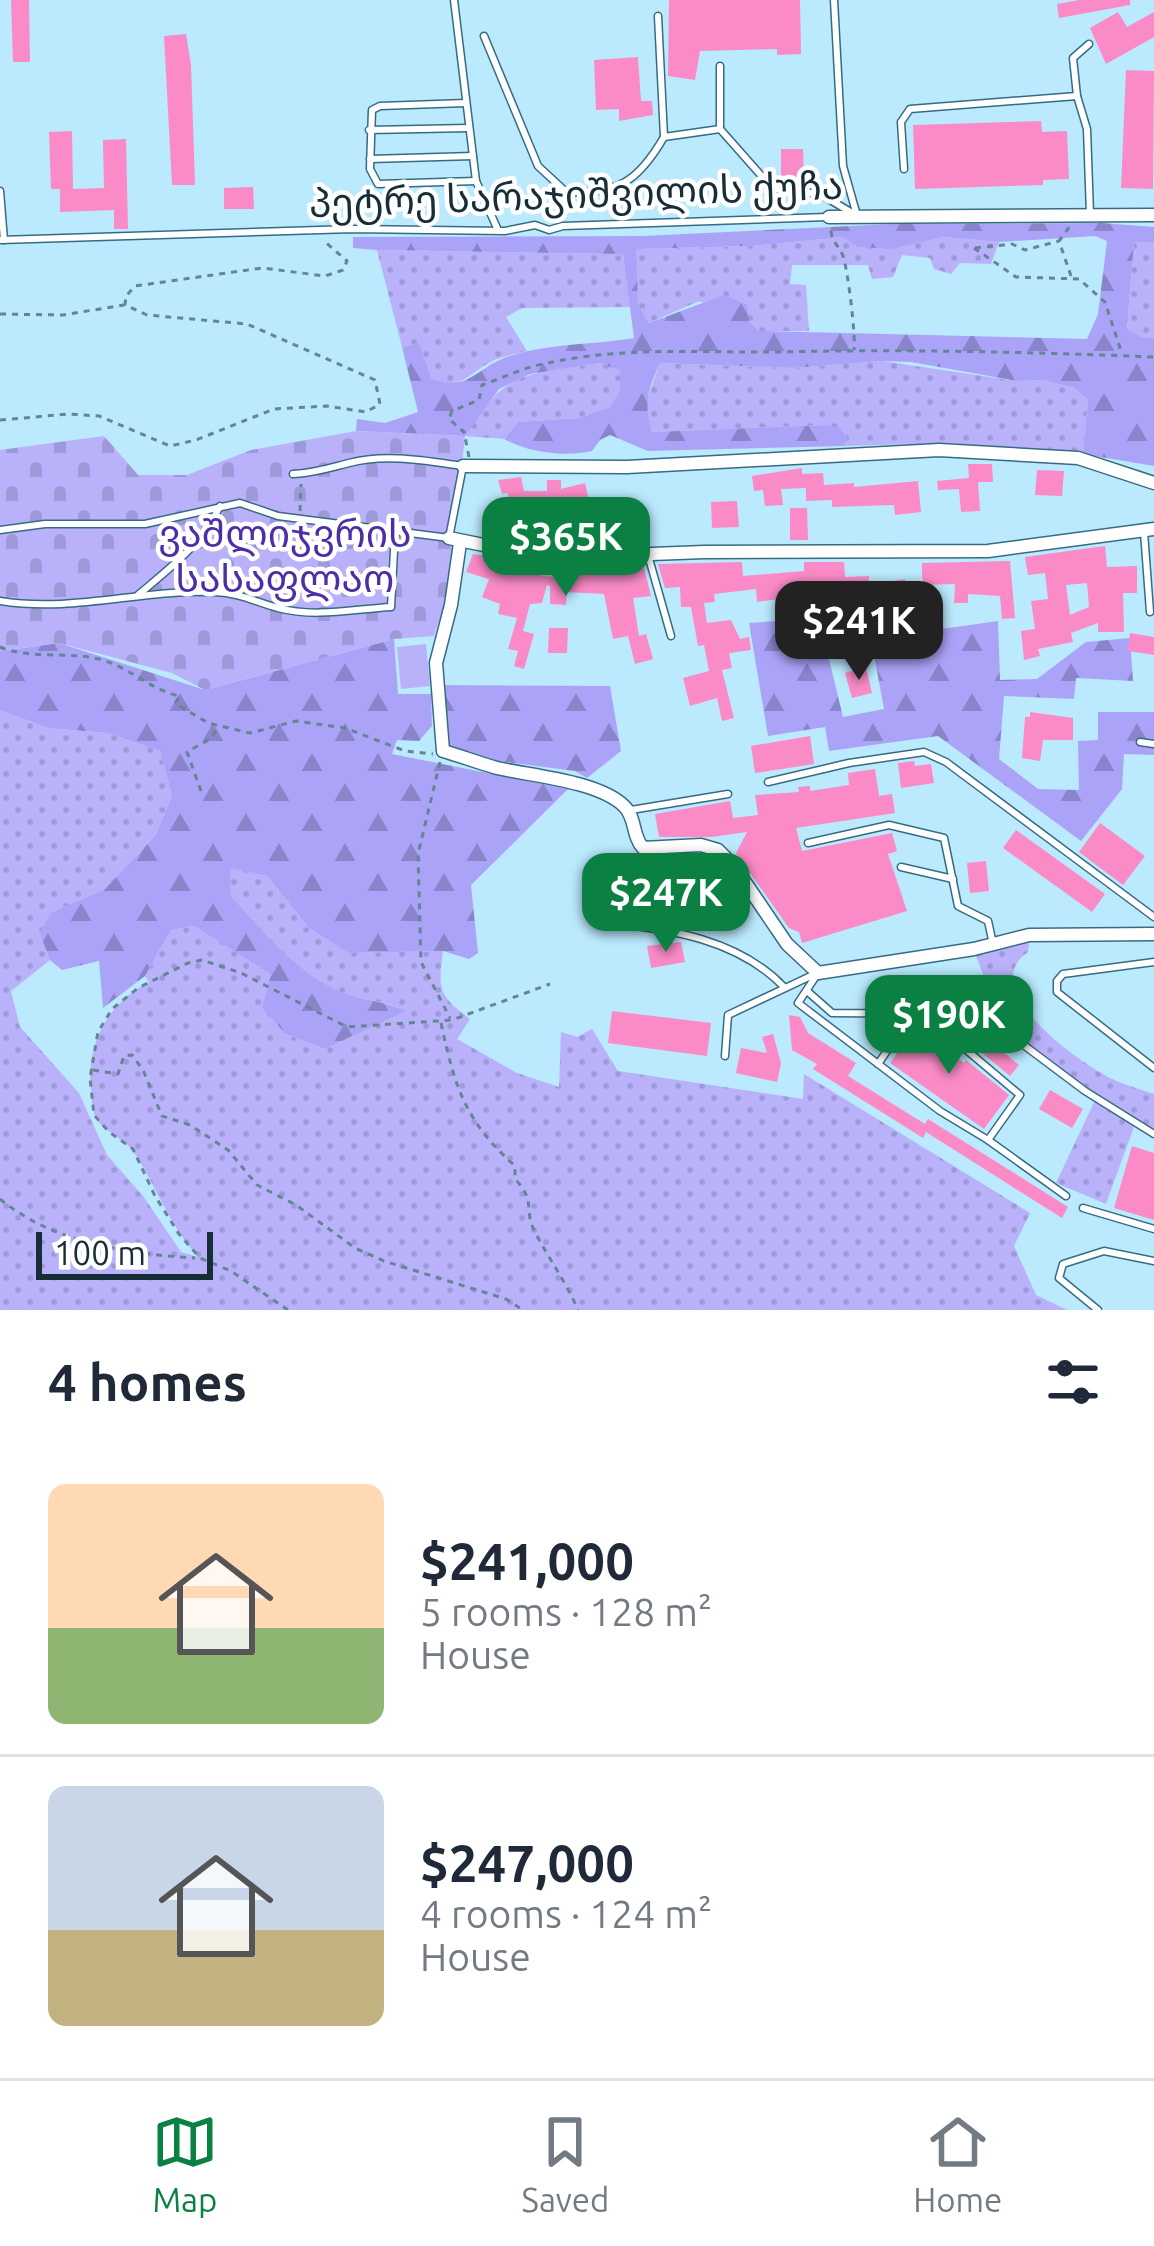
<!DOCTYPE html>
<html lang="en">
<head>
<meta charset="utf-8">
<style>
  :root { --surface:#fff; --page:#f6f6f7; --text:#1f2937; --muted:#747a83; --line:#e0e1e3; --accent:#0b8043 }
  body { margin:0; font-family:Ubuntu,"Noto Sans Georgian",sans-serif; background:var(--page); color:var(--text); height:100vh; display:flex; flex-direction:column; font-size:45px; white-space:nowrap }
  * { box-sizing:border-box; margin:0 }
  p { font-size:39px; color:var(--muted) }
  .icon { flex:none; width:66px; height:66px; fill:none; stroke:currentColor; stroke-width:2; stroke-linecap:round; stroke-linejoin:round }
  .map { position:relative; height:1310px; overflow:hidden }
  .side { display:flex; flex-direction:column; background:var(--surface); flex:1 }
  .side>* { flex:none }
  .scale { position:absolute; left:36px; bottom:30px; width:177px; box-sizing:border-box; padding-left:12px; border:6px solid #172e38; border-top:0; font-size:33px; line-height:42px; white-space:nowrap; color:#172e38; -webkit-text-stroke:9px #fff; paint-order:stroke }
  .price { position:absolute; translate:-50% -102px; padding:0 27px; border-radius:24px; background:var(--accent); color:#fff; font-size:39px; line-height:78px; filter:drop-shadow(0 3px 6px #0008) }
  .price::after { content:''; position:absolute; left:50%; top:72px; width:36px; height:27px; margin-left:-18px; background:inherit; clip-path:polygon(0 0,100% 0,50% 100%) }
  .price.current { background:#222; color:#fff }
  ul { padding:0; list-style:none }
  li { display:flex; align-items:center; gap:36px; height:300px; padding:0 48px }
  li+li { border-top:3px solid var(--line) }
  li span { display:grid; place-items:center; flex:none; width:336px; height:240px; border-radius:18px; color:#555 }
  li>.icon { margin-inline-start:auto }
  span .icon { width:144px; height:144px; fill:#fffc; stroke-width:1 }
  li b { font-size:51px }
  h2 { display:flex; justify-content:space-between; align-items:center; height:144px; padding:0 48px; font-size:51px }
  .tabs { display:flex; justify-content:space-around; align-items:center; height:168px; border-top:3px solid var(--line); background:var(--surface); font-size:33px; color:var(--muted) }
  .tabs a { display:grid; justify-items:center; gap:6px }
  .tabs .current { color:var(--accent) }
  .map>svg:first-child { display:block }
  .grass { fill:url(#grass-dots) }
  .forest { fill:url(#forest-firs); fill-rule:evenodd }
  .cemetery { fill:url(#cemetery-stones) }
  .pitch { fill:#b9b2fb }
  .building { fill:#fb8bc7; fill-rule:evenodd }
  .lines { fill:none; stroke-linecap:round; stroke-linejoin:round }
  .lane-casing { stroke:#356c83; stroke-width:9 }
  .street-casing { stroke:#356c83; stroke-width:15 }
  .path { stroke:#638594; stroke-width:3; stroke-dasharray:6 6; stroke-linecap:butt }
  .lane { stroke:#fff; stroke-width:6 }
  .street { stroke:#fff; stroke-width:12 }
  .labels { text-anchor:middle; stroke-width:9; stroke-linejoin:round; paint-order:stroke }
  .street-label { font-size:39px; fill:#172e38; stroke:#fff }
  .park-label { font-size:39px; fill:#4e2ea7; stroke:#fff }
</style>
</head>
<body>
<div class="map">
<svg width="1154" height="1310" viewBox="0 0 1154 1310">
  <defs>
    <pattern id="grass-dots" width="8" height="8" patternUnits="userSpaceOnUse" patternTransform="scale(3)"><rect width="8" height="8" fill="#b9b2fb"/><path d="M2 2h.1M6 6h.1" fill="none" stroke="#9e99d8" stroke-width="1.8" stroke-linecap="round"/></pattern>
    <pattern id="forest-firs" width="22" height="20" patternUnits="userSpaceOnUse" patternTransform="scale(3)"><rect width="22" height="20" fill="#aba3f8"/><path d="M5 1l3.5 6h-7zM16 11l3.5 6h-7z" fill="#8a85ca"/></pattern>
    <pattern id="cemetery-stones" width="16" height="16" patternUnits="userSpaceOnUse" patternTransform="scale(3)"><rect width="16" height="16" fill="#b9b2fb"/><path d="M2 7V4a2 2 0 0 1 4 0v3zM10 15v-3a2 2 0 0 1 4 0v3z" fill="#9e99d8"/></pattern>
  </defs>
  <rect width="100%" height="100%" fill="#bbe9fe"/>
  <g class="grass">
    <path d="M843 237 893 249 944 237 999 242 991 264 960 263 951 274 934 269 930 258 902 255 893 277 872 279 868 265H792L790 284 806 285 809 331H759L749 322 699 301 649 323 638 306 635 249 752 246Z"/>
    <path d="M1134 241 1154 242V338L1142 337 1127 330Z"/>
    <path d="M377 250 623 254 630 307 522 308 506 317 527 351C515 354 498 357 487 364 465 377 460 390 432 379L419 343 402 347Z"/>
    <path d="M882 361 1017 381 1044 380 1074 388 1088 400 1083 454 947 443 844 446 847 438 826 425 652 432 644 408 660 363 794 368Z"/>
    <path d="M600 363 620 371V391L609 409 579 418 518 422 504 439 465 436C505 368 529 375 600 363Z"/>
    <path d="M0 710 48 728 108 733 160 751 172 796 155 836 105 889 50 913 40 934 50 960 11 991 20 1027 79 1093 107 1155 143 1196 181 1252 198 1257C168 1222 158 1190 135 1154 126 1138 103 1133 95 1116 92 1109 92 1096 91 1089 86 1043 109 1002 149 982L145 976 171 930 194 926 272 974 286 1034 323 1049 405 1011C384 1000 362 1000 340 992 296 973 262 931 231 896L229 867 267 876 309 928 348 953 443 951C438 990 438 995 470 1019L457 1039 517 1073 559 1087 561 1032 577 1037 592 1029 618 1071 803 1099 804 1074 1030 1213 1014 1246 1036 1295 1067 1310H0Z"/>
    <path d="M1029 942 1028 952C975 988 1076 1060 1108 1077 1122 1084 1139 1089 1154 1094V1131L1135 1124 1106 1204 1056 1183 1096 1098 1021 1043 981 1023 993 1001 975 953Z"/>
  </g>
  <g class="forest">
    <path d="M1102 223 1154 227V242H1134L1127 329 1142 337 1154 338V466L1083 454 1088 400 1074 388 1043 380 1017 381 911 362 882 361 794 368 660 363C648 390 643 404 652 432L826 425 839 428 848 438 844 446 648 451 610 435 600 440 592 451C564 457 529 453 504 439L518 422 579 418 609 408 620 391V371L600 363 530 374 499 389 465 436 356 431 357 419 385 423 418 412 402 347 419 343 432 379C469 393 477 366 510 356 550 343 593 345 634 338L623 254 377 250 353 248V237L642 236 892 224ZM1095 236 1107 241 1098 314 1087 339 759 331 749 322 747 305 724 295 649 323 638 305 636 249 752 246 843 237 858 247 893 249 944 237 999 242Z"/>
    <path d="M819 618 843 717 884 709 871 639 998 621 1000 680 1037 679 1086 642 1130 638 1133 681 1076 678 1074 699 1004 696 999 759 1038 789 1079 790 1078 741 1098 740V712H1154V755L1124 754 1122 789 1081 841 938 736 829 751 825 727 768 736 749 623Z"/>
    <path d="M394 639 398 694H431L432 726 419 741 397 740 392 754 568 789 471 885 478 953 469 959 443 951 348 953 309 928 267 876 230 868 231 896C262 930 297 974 341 992 362 1000 384 1001 406 1011L324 1049 286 1034 262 1008 271 974 194 926 171 930 145 976 103 1008 99 961 62 970 50 960 40 934 50 913 105 889 155 836 172 796 160 751 108 733 48 728 0 710V651L59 643 205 690Z"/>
    <path d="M439 685 610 686 621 751 587 778 575 771 498 761 448 745Z"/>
  </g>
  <path class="cemetery" d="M356 431 465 436 447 597 434 636 394 639 205 690 172 673 59 643 0 651V450L104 436 138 475H187L251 450Z"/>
  <path class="pitch" d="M426 644 430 686 401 689 397 647Z"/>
  <g class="building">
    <path d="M11 0H29L30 62H13Z"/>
    <path d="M669 0H800L801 54 777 55V49L700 51 695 80 668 76Z"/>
    <path d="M1079 0H1130V5L1059 18 1057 4Z"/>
    <path d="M1118 12 1127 27 1154 12V37L1106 64 1090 28Z"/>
    <path d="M186 34 191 65 195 185H172L164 36Z"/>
    <path d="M638 57 641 101H652L653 115 619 121V109L596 110 594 60Z"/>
    <path d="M1126 70 1154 71 1153 189 1121 188Z"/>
    <path d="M1041 121 1042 132 1067 131 1069 179 1043 180V185L915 189 913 125Z"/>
    <path d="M72 131 73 189 104 188 103 140 126 139 128 229H114V210L60 212V189H51L49 132Z"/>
    <path d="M781 149H803L804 183 781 182Z"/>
    <path d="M253 187 254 209H224V188Z"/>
    <path d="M968 464H992L993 482H978L980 511 961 512 959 489 938 490 937 481 969 478Z"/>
    <path d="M802 468V474L823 473 824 485 854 483V487L918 481 921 512 895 515 894 505 832 507V500L806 501V488L781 489 783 505 765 506 763 490 754 491 752 476Z"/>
    <path d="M1037 470 1064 471 1062 496 1035 495Z"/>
    <path d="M521 477 524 491H547V480H561V489L585 483 592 514 643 507 644 526 619 528V520L594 524V546L547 547 546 520 509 525 508 493 502 494 498 480Z"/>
    <path d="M737 501 739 527 712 528 711 502Z"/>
    <path d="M790 508H807L808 540H790Z"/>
    <path d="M1105 546 1107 567 1137 566V593H1123L1124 632H1098V623L1071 633 1073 642 1038 649 1040 656 1024 660 1021 631 1035 629 1031 601 1048 599 1045 573 1028 575 1025 557ZM1087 583 1089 607 1070 615 1066 585Z"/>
    <path d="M473 554 491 557 489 562 510 570 511 566 543 576 573 579 574 568 619 566V572L644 568 651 596 633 598 639 636 646 634 653 659 635 664 628 636 613 639 604 594 567 592 566 605 550 604V586L547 585 542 603 530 604 523 631 534 634 524 669 514 666 518 651 508 649 517 618 498 614 500 604 482 597 489 579 466 572Z"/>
    <path d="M1010 561 1015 618 1002 619 1000 596 968 594V603H954L955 584 924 585 922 577V563Z"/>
    <path d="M742 562 743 576 804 571V562H844L845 577 869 576V586H854L859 619 845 621 844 613 826 614V599L791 597 757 602 756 589 714 594 715 602 704 603 707 623 731 620 740 639 749 637 751 650 729 653 732 668 722 670 734 718 722 721 717 698 690 706 683 678 709 671 704 645 698 646 691 607H681L680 587 665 588 658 564Z"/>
    <path d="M905 579 909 604 891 607 887 582Z"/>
    <path d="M549 628H568L567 653H548Z"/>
    <path d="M1130 633 1154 637V655L1128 651Z"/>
    <path d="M866 667 872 693 852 698 845 673Z"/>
    <path d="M1030 712 1073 718V740H1043L1040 761 1022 758 1025 717H1030Z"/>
    <path d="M810 736 814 764 755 773 751 746Z"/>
    <path d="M914 761 915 766 931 764 934 783 901 788 898 763Z"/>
    <path d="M875 769 879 796 892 794 895 813 796 828 802 851 892 833 897 851 888 854 907 911 802 943 799 932 789 928 736 853 747 832 712 837H659L655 814 730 801 733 818 758 815 755 795 799 792 798 787 810 786V791L849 785 848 773Z"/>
    <path d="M1100 823 1145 856 1123 885 1079 852Z"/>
    <path d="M1016 830 1105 894 1092 912 1003 848Z"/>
    <path d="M986 861 989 891 970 893 967 863Z"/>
    <path d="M662 881 664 897 623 900 621 884Z"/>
    <path d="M681 942 685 962 651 968 647 946Z"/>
    <path d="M895 981 950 986V1002L870 1001 871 985H895Z"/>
    <path d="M612 1011 711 1023 707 1056 608 1043Z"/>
    <path d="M789 1015 800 1017 808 1033 856 1063 848 1076 925 1124 928 1119 1068 1207 1062 1218 926 1132 923 1138 813 1069 817 1064 792 1050Z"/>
    <path d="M920 1022 947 1044 944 1049 964 1063 966 1060 1009 1095 984 1129 890 1063Z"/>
    <path d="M773 1034 781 1063 777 1082 736 1073 741 1048 767 1053 762 1037Z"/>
    <path d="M985 1037 1019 1065 1010 1076 976 1048Z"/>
    <path d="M1050 1090 1083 1109 1072 1128 1039 1109Z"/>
    <path d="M1132 1146 1154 1153V1220L1114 1208Z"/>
  </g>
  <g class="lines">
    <g class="lane-casing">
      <g id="lane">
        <path d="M454 0 476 181 497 228"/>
        <path d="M834 0 843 166 856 212"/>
        <path d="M658 16 664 137 720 129 773 189 820 194 854 214"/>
        <path d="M484 36 538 166 566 192C618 194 638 182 664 137"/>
        <path d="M1077 96 1073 58 1089 44"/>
        <path d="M466 103 380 106 372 110 370 169 378 184 476 181"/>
        <path d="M720 128V66"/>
        <path d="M369 130 469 128"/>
        <path d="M370 159 473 156"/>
        <path d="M904 169 901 122 910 109 1077 96 1087 129 1090 214"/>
        <path d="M0 191 4 240"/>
        <path d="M0 240 353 229 505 231 535 225 549 230 563 226 827 217"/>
        <path d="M0 530 45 524H145L240 503 278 516 449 538 463 466C427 461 386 453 349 463 329 468 314 473 293 474"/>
        <path d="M1144 532 1150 612"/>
        <path d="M648 555 671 636"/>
        <path d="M138 595C170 568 202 544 220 506"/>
        <path d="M0 601C73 613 142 589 215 592 239 593 256 602 278 608 315 618 354 609 391 607L395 532"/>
        <path d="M1140 742 1154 744"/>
        <path d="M768 782 849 763 924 752 946 762 1154 917"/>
        <path d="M631 810 728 794"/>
        <path d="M808 843 889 825 944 838 958 906 988 921 993 944"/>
        <path d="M901 867 953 879"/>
        <path d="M609 923C671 929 739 940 784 987"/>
        <path d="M1154 962 1063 974 1057 981V992L1154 1068"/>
        <path d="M816 976 798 1003 940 1111 988 1140 1066 1196"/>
        <path d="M807 991 832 1013 955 1014 981 1023 1021 1043 1085 1091 1154 1134"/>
        <path d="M934 1014 938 1026 1020 1095 988 1140"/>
        <path d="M725 1056 728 1015 815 974"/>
        <path d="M878 1064 904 1026"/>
        <path d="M1083 1208 1154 1229"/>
        <path d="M1098 1310 1059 1278 1063 1264 1104 1251 1154 1261"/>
      </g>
    </g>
    <g class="street-casing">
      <g id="street">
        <path d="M829 217 1154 215"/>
        <path d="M463 466 627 467 939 450 1078 458 1154 483"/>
        <path d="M449 538 547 558 704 552 988 551 1154 529"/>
        <path d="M460 543 451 605 436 663 443 751C461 756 479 763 497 768 532 776 598 781 624 806 636 817 632 836 643 848L701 845 718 850 734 866 787 944 818 973 974 949 1029 935 1154 934"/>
      </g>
    </g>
    <g class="path">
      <path d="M831 231C832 243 839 245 843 256 848 270 856 338 854 350"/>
      <path d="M974 248 1016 277 1079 279 1105 302 1122 354"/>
      <path d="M975 248 1012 244 1025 250 1059 241"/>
      <path d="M1071 276 1059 241 1071 225"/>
      <path d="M0 314 63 315 124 305"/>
      <path d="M0 420 69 414 99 416 170 446 196 440 274 409 327 406 366 412 380 404 375 380 247 324 147 315 125 305 126 296 135 286 262 268 325 276 343 270 347 261 323 240"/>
      <path d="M469 457 464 432 449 419 452 411 479 400 482 385C503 378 522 368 543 364 622 346 699 353 779 352 904 349 1029 352 1154 357"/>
      <path d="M300 511 301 484"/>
      <path d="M0 647C28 659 64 652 94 658 127 664 149 690 180 696L175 703 208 723 250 733 296 721 345 728 405 751 433 754"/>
      <path d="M440 762 418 854 421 962 450 1018"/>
      <path d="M201 791 187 752 210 739 218 728"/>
      <path d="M441 1023C455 1088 465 1121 515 1166V1179C537 1202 523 1210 535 1232 549 1259 566 1282 578 1310"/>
      <path d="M93 1070 118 1074 124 1056 132 1055 143 1070 162 1116 190 1125 228 1150 257 1185 296 1205 355 1248 384 1261 506 1299 523 1310"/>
      <path d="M0 1199C53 1243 128 1254 195 1258"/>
      <path d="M288 1310 231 1271 200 1258 179 1234 155 1196 133 1149 109 1132 94 1115 90 1078 98 1032 112 1009 138 988 188 963 202 960 241 973 347 1027 452 1020 550 984"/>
    </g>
    <use href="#lane" class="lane"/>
    <use href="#street" class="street"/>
  </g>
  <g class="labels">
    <g class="street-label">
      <text transform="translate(576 194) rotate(-2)" y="14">პეტრე სარაჯიშვილის ქუჩა</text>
    </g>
    <g class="park-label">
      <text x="285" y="547">ვაშლიჯვრის<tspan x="285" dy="45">სასაფლაო</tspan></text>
    </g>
  </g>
</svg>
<div class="scale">100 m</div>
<b class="price" style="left:566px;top:599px">$365K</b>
<b class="price current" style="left:859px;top:683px">$241K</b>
<b class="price" style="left:666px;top:955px">$247K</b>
<b class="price" style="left:949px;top:1077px">$190K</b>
</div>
<section class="side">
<h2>4 homes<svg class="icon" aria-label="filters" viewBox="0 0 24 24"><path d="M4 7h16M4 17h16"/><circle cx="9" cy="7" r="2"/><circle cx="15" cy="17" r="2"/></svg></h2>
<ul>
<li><span style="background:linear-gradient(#ffd9b3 60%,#8fb573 0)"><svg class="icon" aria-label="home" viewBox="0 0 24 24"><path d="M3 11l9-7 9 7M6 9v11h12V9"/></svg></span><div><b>$241,000</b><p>5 rooms · 128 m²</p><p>House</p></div></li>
<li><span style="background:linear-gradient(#c9d6e8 60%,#c2b280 0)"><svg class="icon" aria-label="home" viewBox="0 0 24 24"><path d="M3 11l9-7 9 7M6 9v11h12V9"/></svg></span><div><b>$247,000</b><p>4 rooms · 124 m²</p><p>House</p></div></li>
</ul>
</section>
<nav class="tabs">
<a class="current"><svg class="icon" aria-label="map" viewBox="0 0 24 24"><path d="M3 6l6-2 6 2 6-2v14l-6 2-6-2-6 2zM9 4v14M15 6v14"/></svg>Map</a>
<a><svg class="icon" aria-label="saved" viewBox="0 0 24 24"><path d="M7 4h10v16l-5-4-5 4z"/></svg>Saved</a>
<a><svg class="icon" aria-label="home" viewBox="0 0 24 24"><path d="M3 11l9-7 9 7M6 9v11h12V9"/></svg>Home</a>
</nav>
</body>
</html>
